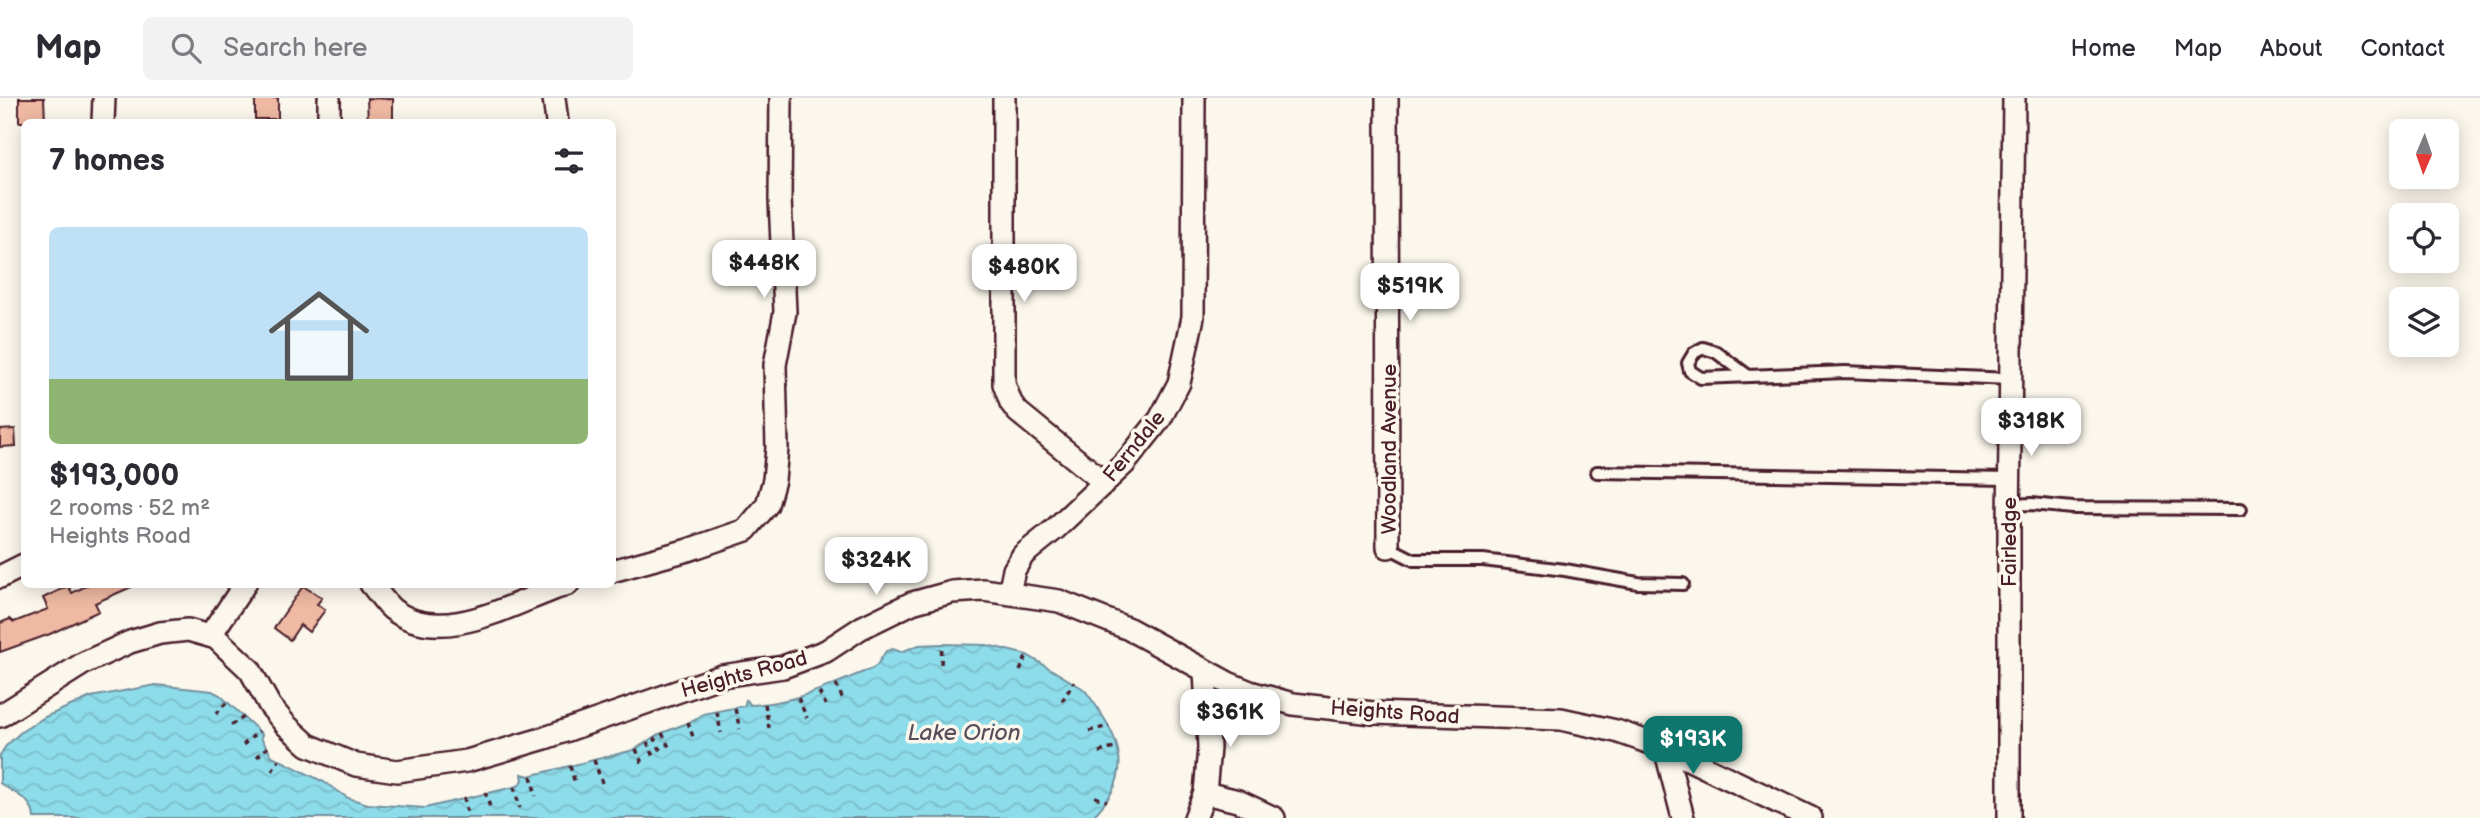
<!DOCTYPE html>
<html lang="en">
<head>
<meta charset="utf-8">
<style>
  :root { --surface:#fff; --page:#f2f2f3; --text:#2b2b33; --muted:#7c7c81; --line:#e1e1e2; --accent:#0f766e }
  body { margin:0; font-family:"Balsamiq Sans",sans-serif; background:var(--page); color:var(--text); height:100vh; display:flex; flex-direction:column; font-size:26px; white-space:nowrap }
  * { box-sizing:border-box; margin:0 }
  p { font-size:23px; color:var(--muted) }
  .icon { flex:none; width:38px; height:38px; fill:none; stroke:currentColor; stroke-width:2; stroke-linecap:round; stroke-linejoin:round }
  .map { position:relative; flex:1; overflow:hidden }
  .sheet { position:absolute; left:21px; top:21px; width:595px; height:469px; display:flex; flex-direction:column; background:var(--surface); border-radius:10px; box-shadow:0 4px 18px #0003 }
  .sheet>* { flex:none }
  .needle { width:46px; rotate:182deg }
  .buttons { position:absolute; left:2389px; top:21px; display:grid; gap:14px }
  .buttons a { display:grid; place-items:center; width:70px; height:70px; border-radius:10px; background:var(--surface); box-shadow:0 4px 18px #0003; font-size:35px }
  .price { position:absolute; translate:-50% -60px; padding:0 16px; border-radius:14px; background:#fff; color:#222; font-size:23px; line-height:46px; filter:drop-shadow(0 2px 4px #0008) }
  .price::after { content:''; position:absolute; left:50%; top:42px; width:21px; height:16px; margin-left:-10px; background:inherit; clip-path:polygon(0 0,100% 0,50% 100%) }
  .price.current { background:var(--accent); color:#fff }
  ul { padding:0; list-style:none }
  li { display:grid; align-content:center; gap:14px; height:371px; padding:0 28px }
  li+li { border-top:2px solid var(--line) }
  li span { display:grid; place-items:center; height:217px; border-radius:10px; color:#555 }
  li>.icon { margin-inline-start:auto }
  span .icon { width:126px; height:126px; fill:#fffc; stroke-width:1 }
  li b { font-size:30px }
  h2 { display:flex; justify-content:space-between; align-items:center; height:84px; padding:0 28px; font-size:30px }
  header { display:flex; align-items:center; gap:42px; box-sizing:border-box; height:98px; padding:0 35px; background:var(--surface); border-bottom:2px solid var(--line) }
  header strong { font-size:33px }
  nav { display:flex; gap:38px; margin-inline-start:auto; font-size:24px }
  .search { width:490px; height:63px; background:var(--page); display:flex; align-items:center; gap:18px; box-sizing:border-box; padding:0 24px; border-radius:10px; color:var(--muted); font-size:26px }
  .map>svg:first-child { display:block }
  .water { fill:url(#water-waves); stroke:#72909e; stroke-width:2 }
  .building { fill:#efb9a3; stroke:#4a1f2b; stroke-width:2 }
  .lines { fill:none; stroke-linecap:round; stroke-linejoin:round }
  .service-casing { stroke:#4a1f2b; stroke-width:16 }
  .minor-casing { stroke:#4a1f2b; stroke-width:26 }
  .path { stroke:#4a1f2b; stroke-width:3.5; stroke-dasharray:5 5; stroke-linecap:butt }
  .service { stroke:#fbf7ec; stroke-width:10 }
  .minor { stroke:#fbf7ec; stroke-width:21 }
  .labels { text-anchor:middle; stroke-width:7; stroke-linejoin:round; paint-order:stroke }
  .street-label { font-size:21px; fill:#4a1f2b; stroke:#fbf7ec }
  .water-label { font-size:23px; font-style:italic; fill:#5b4e5b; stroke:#fbf7ec }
</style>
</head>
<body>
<header>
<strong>Map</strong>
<div class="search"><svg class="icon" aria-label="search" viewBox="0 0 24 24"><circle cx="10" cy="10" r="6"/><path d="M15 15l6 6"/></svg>Search here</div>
<nav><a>Home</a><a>Map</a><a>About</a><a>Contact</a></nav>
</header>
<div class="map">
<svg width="2480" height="720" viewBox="0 0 2480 720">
  <defs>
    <pattern id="water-waves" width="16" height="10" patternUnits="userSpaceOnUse" patternTransform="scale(1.75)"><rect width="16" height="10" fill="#8ddcea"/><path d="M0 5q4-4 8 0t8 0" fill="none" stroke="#7bbcc9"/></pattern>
  </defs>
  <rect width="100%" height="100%" fill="#fbf7ec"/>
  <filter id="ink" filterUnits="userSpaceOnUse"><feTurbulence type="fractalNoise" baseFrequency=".0143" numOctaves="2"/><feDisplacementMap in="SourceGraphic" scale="14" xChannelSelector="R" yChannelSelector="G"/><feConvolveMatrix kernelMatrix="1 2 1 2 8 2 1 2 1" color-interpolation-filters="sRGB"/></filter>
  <g filter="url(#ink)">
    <path class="water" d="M942 546 987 547 1027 557 1082 590 1087 595C1120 640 1138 676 1091 720H34C33 700 14 696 0 685V657L6 648 21 634 45 619 91 599 156 587 212 593 220 597 262 636 261 640 272 658 324 684 348 700 368 706 425 710 518 688 523 682 522 676 529 678 634 652 657 637 695 622 703 616 744 608 746 602 751 607C799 604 828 588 871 571L877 567 886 553 893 551 901 554 919 547Z"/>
    <g class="building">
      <path d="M19 0H44L45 24H19Z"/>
      <rect x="255" y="0" width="23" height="21"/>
      <path d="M367 0 393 1V24H368Z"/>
      <path d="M15 331 16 348 0 349V332Z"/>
      <path d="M90 486H138L95 505 99 513 50 536 0 554V525L10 521 14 524 48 511 43 500 68 488 72 495Z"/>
      <path d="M303 488 322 500 317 506 325 512 309 534 300 527 290 542 274 530Z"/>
    </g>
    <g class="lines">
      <g class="service-casing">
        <g id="service">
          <path d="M1747 277 1716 254 1703 250 1694 255 1688 265 1690 273 1701 280 1845 274 2011 281"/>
          <path d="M1597 374 2009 381"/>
          <path d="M2009 407 2032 406 2073 410 2241 411"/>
          <path d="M1388 449 1414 462H1483L1565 472 1638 485 1683 486"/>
        </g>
      </g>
      <g class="minor-casing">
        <g id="minor">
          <path d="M554 0 557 24"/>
          <path d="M1004 0V286L1011 305 1018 314 1105 385"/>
          <path d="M1387 0 1388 449"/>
          <path d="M103 24 104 0"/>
          <path d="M329 24V0"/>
          <path d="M612 473 688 452 746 432 767 407 774 382 777 350 775 267 785 214 780 101 781 0"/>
          <path d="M0 479 24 467"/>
          <path d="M371 486C378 494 384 504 392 511 443 551 517 502 568 486"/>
          <path d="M1009 495 1014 472 1023 457 1055 431 1125 365 1160 321 1179 285 1193 219 1194 0"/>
          <path d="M210 538 245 486"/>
          <path d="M0 618 84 565 130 544 160 535 188 532 216 540 250 572 270 608 286 627 308 647 356 667 397 673 467 663 545 640 722 578 783 569 826 553 861 530 912 505 952 494 983 492 1059 503 1129 531 1228 585 1250 594 1293 606 1373 615 1561 621 1616 633 1665 650 1811 720"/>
          <path d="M1665 650 1683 720"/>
          <path d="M1205 695 1238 703 1274 720"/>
          <path d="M1195 720 1205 695 1209 650 1205 573"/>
          <path d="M2009 720V426L2014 0"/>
        </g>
      </g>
      <g class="path">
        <path d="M941 566 942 546"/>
        <path d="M1020 573 1027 557"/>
        <path d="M836 586 844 604"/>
        <path d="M819 594 828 611"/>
        <path d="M798 600 807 620"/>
        <path d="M1062 603 1074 584"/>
        <path d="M765 606 769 630"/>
        <path d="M735 611 740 631"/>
        <path d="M717 614 721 635"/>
        <path d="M216 616 228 603"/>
        <path d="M688 624 693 639"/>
        <path d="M231 627 244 619"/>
        <path d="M1089 633 1109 628"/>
        <path d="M662 635 670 651"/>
        <path d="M654 639 662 655"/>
        <path d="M647 644 654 659"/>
        <path d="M243 647 259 633"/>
        <path d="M636 651 642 665"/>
        <path d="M1099 654 1118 649"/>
        <path d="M257 659 268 649"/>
        <path d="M594 662 602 685"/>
        <path d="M570 668 575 685"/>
        <path d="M272 673 279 662"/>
        <path d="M531 678 536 698"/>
        <path d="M514 689 520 710"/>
        <path d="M485 694 491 712"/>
        <path d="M464 699 468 720"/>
        <path d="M1095 699 1107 703"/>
      </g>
      <use href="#service" class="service"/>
      <use href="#minor" class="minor"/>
    </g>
  </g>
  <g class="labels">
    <g class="street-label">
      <text transform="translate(1134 348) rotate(-51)" y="7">Ferndale</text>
      <text transform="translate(1389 351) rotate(-90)" y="7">Woodland Avenue</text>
      <text transform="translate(2009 444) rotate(-90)" y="7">Fairledge</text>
      <text transform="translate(744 576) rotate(-15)" y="7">Heights Road</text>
      <text transform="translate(1395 614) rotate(4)" y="7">Heights Road</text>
    </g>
    <g class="water-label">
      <text x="964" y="642">Lake Orion</text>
    </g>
  </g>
</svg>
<div class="buttons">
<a><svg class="needle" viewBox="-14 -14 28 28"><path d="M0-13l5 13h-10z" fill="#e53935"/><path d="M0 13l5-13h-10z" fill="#7c7c81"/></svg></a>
<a><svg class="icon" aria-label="locate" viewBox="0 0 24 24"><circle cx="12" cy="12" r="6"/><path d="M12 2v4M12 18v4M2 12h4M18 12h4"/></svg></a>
<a><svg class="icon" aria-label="layers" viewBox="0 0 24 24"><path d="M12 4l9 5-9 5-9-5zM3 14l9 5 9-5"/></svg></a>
</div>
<b class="price" style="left:764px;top:202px">$448K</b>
<b class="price" style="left:1024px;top:206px">$480K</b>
<b class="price" style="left:1410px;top:225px">$519K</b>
<b class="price" style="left:2031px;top:360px">$318K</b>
<b class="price" style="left:876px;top:499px">$324K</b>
<b class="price" style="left:1230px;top:651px">$361K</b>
<b class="price current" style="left:1693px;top:678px">$193K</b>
<section class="sheet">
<h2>7 homes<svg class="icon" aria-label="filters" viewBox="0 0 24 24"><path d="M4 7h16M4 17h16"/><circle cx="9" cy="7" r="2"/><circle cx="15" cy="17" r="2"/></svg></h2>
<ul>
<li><span style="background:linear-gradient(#bfe0f5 70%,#8fb573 0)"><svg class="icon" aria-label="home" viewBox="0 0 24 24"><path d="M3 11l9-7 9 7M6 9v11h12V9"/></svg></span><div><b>$193,000</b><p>2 rooms · 52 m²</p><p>Heights Road</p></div></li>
</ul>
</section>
</div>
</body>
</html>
